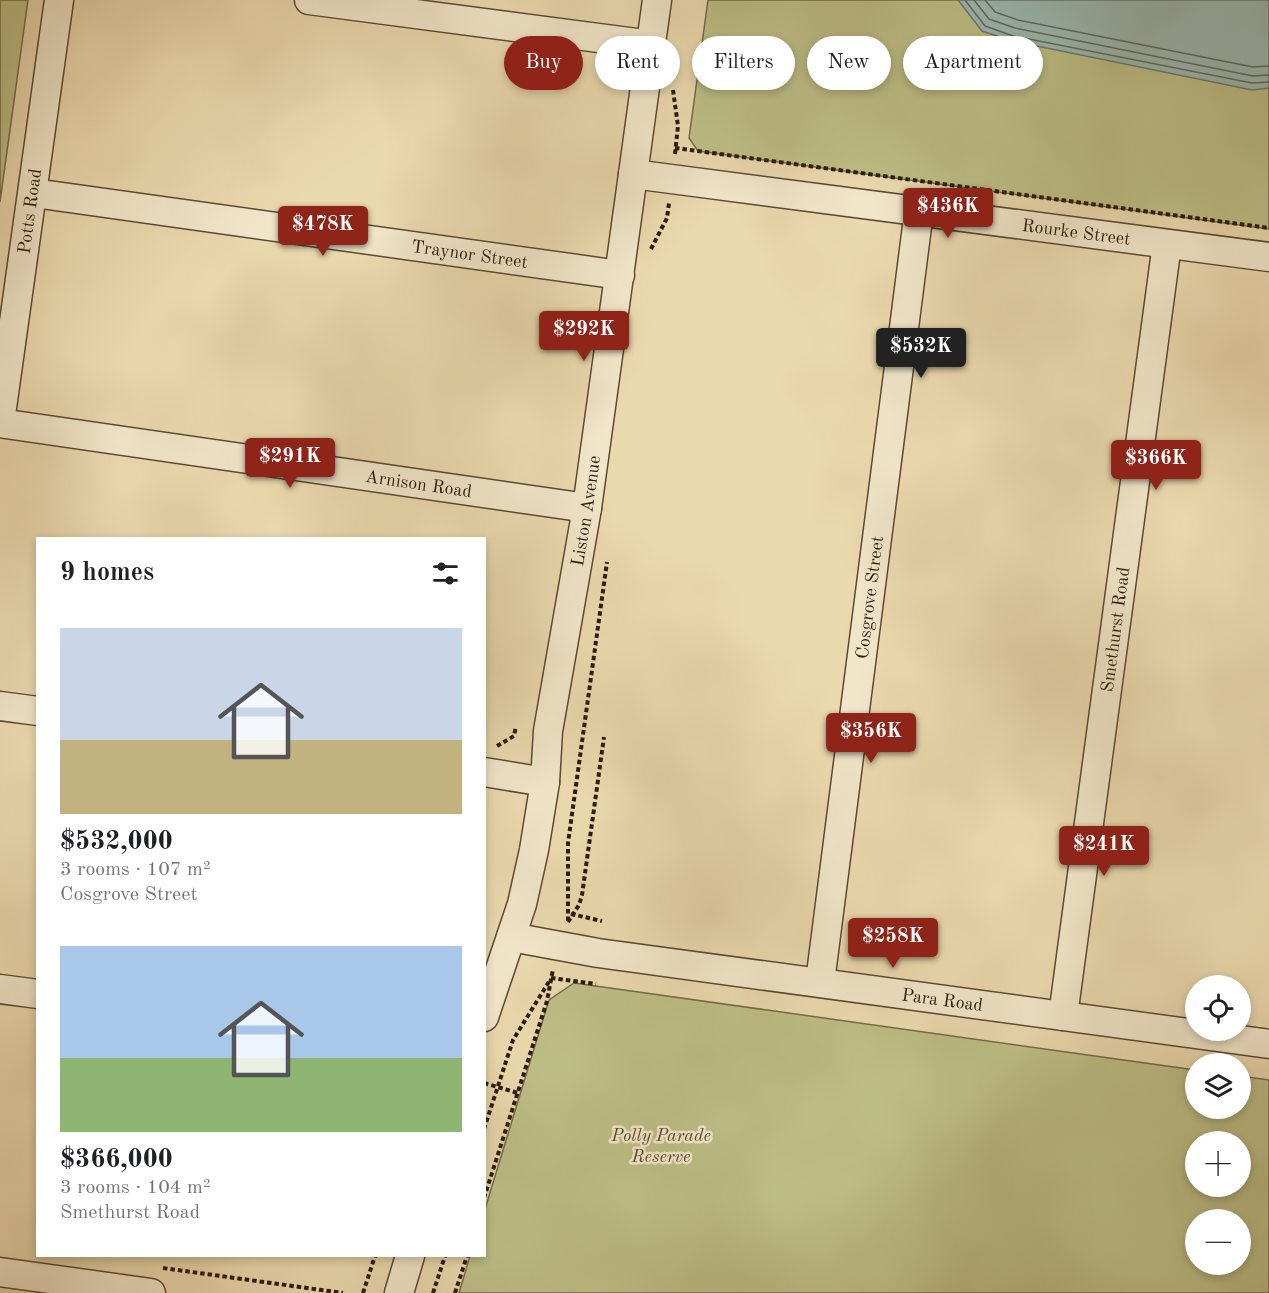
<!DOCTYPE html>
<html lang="en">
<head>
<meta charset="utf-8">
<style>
  :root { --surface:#fff; --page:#f6f6f6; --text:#202124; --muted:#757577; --accent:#8f2418 }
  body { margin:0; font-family:"Old Standard TT",serif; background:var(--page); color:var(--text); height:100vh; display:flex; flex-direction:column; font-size:22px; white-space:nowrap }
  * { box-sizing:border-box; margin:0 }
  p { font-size:20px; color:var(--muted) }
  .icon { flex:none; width:33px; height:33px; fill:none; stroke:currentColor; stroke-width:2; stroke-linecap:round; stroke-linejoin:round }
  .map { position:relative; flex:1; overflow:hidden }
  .details { position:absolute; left:36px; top:537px; width:450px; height:720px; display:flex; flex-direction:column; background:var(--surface); border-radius:0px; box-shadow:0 3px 9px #0003 }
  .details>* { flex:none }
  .top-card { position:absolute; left:504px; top:36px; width:570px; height:54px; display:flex; gap:12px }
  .buttons { position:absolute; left:1185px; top:975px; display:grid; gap:12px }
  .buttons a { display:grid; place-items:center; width:66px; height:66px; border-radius:50%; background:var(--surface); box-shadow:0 3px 9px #0003; font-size:30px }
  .price { position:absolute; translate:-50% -51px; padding:0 14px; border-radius:6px; background:var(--accent); color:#fff; font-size:20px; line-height:39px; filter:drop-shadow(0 2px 3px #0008) }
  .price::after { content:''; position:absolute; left:50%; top:36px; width:18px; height:14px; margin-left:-9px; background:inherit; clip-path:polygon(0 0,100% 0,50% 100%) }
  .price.current { background:#222; color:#fff }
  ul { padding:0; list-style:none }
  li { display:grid; align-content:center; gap:12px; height:318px; padding:0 24px }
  li span { display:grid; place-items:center; height:186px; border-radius:0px; color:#555 }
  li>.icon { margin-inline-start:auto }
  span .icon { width:108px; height:108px; fill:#fffc; stroke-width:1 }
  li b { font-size:26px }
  h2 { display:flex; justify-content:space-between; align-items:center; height:72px; padding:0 24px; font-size:26px }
  .pill { padding:0 21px; border-radius:27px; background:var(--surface); box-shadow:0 3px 9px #0003; font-size:21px; line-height:54px }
  .pill.current { background:var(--accent); color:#fff }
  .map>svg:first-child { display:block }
  .green { fill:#bdbe86; stroke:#746c4a; stroke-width:1.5; fill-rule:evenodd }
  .water { fill:#9ab9b2; stroke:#6d7a70; stroke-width:1.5 }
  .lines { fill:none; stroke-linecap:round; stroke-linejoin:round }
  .shore { stroke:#626a60; stroke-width:1.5 }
  .minor-casing { stroke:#5a4a35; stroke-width:31 }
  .path { stroke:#2a1b0d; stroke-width:4; stroke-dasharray:4.5 3; stroke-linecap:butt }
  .minor { stroke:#f2e6ca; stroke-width:28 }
  .labels { text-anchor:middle; stroke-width:5; stroke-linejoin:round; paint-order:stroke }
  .street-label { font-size:18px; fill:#2a1b0d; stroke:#f2e6ca }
  .park-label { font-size:18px; font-style:italic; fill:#564c31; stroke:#f2e6ca }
</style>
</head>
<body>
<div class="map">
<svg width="1269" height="1293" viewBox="0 0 1269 1293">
  <rect width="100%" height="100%" fill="#ebd9ae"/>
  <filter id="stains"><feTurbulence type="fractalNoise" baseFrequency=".00333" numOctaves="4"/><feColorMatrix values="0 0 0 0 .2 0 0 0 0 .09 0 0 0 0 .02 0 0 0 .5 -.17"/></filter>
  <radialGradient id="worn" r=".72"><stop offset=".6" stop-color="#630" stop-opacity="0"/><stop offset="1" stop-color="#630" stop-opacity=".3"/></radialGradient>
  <g class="green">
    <path d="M0 0H28L0 202Z"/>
    <path d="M708 0H1269V229L698 151 689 138Z"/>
    <path d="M574 983 1195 1070 1196 1108H1240L1241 1076 1269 1080V1293H459L470 1256H484L485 1209 549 1000ZM1196 1142H1240V1186H1196ZM1196 1220H1240V1264H1196Z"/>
  </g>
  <path class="water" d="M958 0H1269V88L1252 90 1012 41 982 31Z"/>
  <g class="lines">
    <g class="shore">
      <path d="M965 0 985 26 1013 36 1252 83 1269 82"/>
      <path d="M974 0 989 19 1015 28 1253 76 1269 75"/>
      <path d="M985 0 995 12 1018 20 1253 67 1269 66"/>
    </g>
    <g class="minor-casing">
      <g id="minor">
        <path d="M309 0 652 45"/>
        <path id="s1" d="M633 174 1269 257"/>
        <path id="s2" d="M34 193 620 275"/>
        <path id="s3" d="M0 422 59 0"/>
        <path id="s4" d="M0 423 587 508"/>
        <path d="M0 706 38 711"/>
        <path d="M484 772 545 782"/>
        <path id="s5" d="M511 937 598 953 1269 1044"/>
        <path id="s6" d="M820 982 919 211"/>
        <path d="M0 989 38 994"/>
        <path id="s7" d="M1063 1016 1167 244"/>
        <path id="s8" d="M484 1017 522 904 534 850 545 782 548 731 587 508 657 0"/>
        <path d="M0 1272 151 1293"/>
        <path d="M399 1293 410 1256"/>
      </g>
    </g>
    <g class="path">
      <path d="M673 90 678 126 675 154"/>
      <path d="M675 148 1269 228"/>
      <path d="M651 249 667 218 669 203"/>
      <path d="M497 746 514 736 516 726"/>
      <path d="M571 914 602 921"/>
      <path d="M568 921V843L607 562"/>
      <path d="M568 922 579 905 582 895 604 737"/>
      <path d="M551 978 596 984"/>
      <path d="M484 1083 518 1093"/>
      <path d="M484 1129 513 1040 550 980"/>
      <path d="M484 1198 547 1001 553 969"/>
      <path d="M163 1268 343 1293"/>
      <path d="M363 1293 375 1256"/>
      <path d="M433 1293 445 1256"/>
      <path d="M455 1293 467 1256"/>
    </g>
    <use href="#minor" class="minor"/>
  </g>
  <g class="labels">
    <g class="street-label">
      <text dy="6" stroke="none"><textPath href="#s3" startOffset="213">Potts Road</textPath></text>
      <text dy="6" stroke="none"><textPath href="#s1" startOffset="447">Rourke Street</textPath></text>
      <text dy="6" stroke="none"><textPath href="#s2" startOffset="440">Traynor Street</textPath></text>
      <text dy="6" stroke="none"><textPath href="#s4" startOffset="423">Arnison Road</textPath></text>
      <text dy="6" stroke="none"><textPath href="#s8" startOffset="518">Liston Avenue</textPath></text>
      <text dy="6" stroke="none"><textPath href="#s6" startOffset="388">Cosgrove Street</textPath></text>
      <text dy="6" stroke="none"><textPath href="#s7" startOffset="390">Smethurst Road</textPath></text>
      <text dy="6" stroke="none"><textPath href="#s5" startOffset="436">Para Road</textPath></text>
    </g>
    <g class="park-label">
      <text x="661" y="1141">Polly Parade<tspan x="661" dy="21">Reserve</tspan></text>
    </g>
  </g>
  <rect width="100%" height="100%" filter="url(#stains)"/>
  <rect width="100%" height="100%" fill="url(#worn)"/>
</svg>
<div class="buttons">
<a><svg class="icon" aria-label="locate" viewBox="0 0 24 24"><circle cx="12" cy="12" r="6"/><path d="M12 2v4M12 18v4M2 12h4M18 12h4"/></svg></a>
<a><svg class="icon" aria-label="layers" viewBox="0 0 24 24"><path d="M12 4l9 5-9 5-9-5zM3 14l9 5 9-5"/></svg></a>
<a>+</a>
<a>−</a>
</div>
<b class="price" style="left:948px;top:239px">$436K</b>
<b class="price" style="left:323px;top:257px">$478K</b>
<b class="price" style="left:584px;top:362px">$292K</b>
<b class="price current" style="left:921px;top:379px">$532K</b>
<b class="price" style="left:290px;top:489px">$291K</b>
<b class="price" style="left:1156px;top:491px">$366K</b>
<b class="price" style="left:871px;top:764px">$356K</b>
<b class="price" style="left:1104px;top:877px">$241K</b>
<b class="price" style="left:893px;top:969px">$258K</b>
<div class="top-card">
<a class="pill current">Buy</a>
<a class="pill">Rent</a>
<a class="pill">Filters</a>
<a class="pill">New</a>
<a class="pill">Apartment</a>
</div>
<section class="details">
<h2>9 homes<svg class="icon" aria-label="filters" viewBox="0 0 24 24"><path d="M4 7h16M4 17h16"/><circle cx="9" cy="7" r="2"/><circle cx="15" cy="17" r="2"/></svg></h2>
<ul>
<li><span style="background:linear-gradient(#c9d6e8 60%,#c2b280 0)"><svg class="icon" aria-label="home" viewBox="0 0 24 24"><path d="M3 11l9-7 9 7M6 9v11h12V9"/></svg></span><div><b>$532,000</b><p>3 rooms · 107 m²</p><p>Cosgrove Street</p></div></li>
<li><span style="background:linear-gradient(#a9c7e8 60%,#8fb573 0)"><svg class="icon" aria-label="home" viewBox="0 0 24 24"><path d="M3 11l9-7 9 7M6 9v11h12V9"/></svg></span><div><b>$366,000</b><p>3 rooms · 104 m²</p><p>Smethurst Road</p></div></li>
</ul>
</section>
</div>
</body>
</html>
